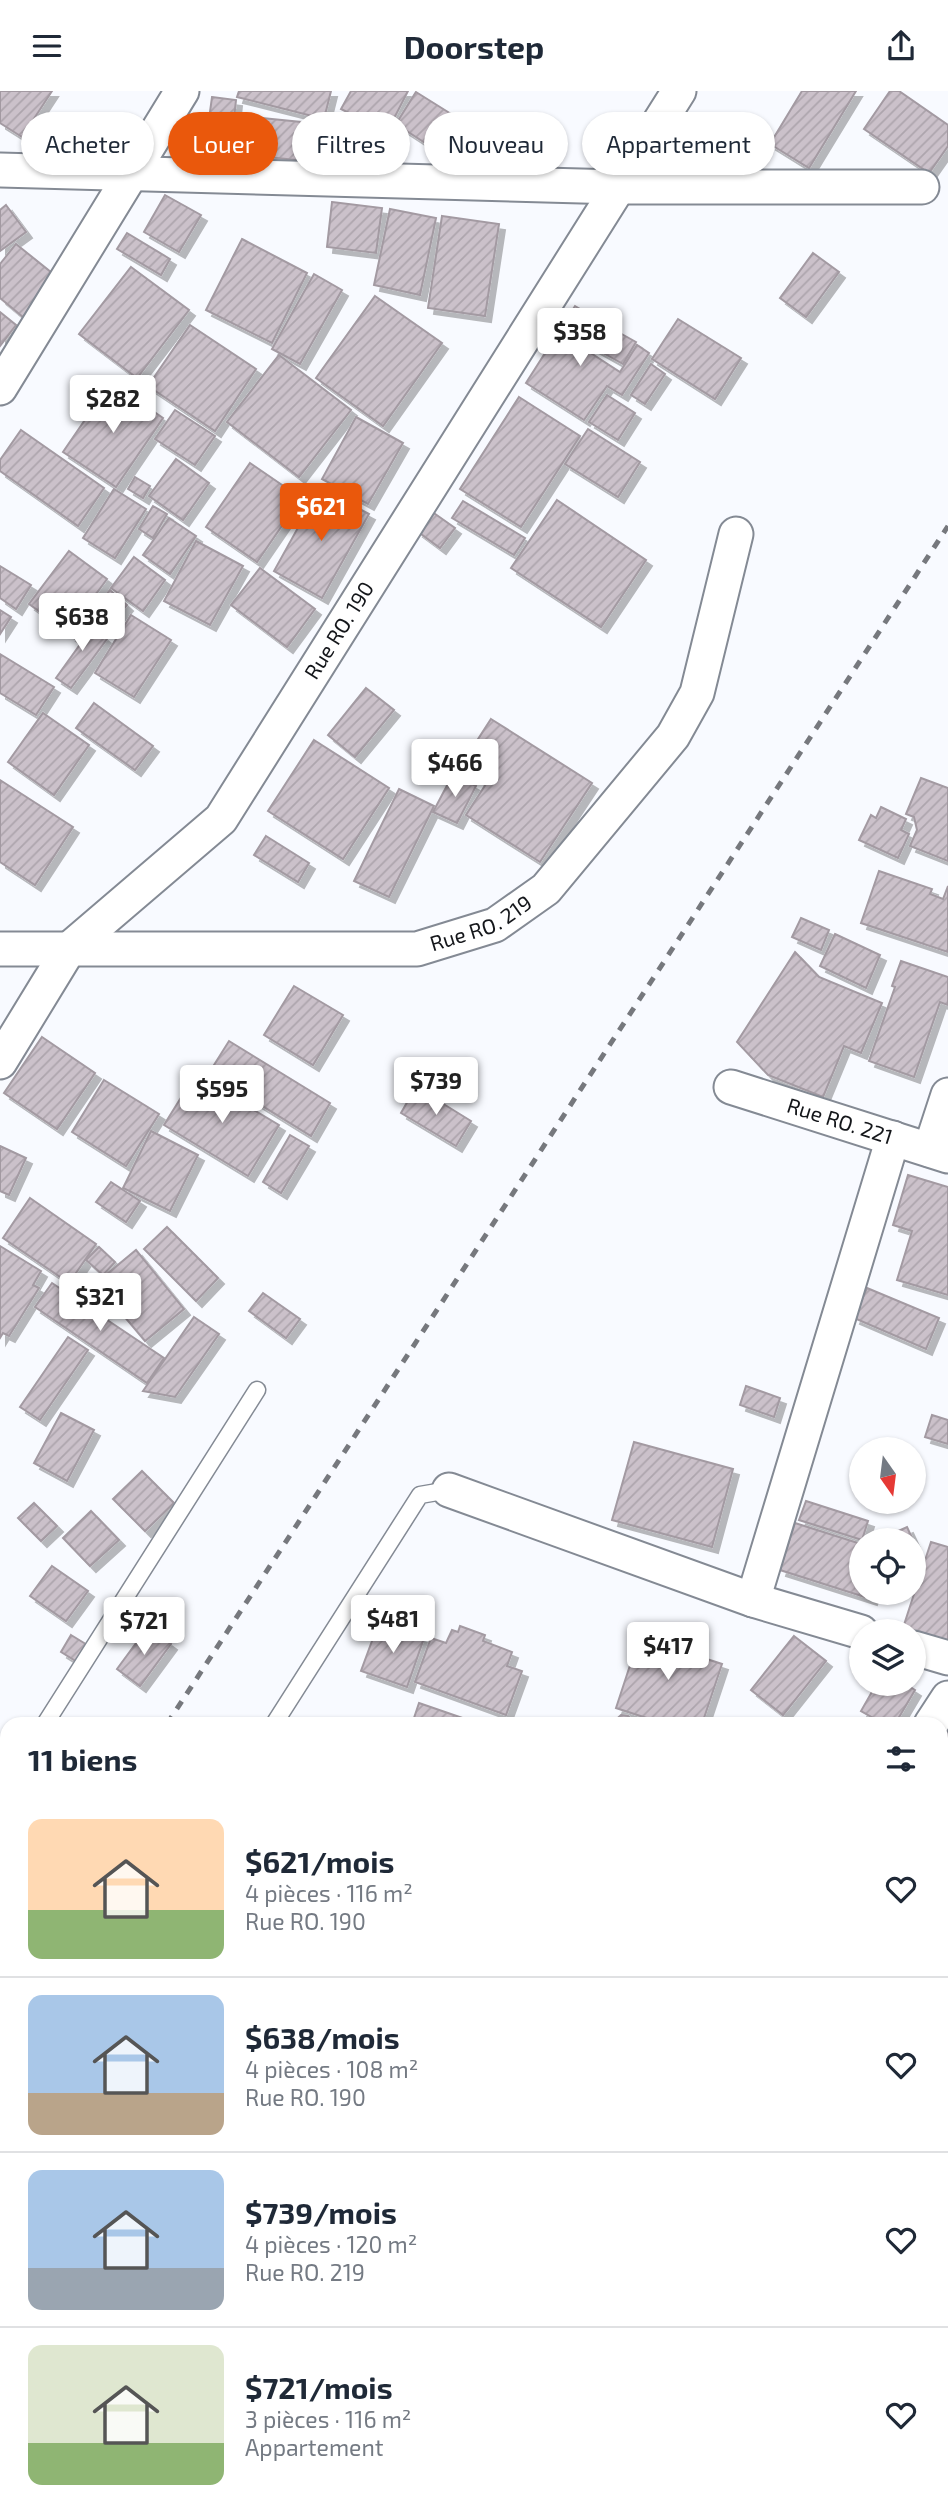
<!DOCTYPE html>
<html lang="fr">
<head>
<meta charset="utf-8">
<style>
  :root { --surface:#fff; --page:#f2f2f3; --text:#1f2937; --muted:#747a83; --line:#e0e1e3; --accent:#ea580c }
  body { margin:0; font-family:"Exo 2",sans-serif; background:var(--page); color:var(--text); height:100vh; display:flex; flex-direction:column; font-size:26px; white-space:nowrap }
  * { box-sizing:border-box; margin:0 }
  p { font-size:23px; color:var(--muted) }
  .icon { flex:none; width:38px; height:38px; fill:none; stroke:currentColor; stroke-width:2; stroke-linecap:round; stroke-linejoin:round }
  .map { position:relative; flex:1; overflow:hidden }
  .details { position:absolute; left:0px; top:1626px; width:948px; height:800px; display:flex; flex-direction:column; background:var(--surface); border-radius:21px 21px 0 0; box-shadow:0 2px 5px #0004 }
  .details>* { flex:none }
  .hud { position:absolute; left:21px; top:21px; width:906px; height:63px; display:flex; gap:14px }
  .needle { width:46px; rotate:166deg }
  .buttons { position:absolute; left:849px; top:1346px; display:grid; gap:14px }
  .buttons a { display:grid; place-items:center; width:77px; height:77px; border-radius:50%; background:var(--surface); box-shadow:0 2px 5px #0004; font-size:35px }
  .price { position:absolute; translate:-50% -60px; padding:0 16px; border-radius:7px; background:#fff; color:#222; font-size:23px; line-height:46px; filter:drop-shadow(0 2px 4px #0008) }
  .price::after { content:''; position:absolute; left:50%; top:42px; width:21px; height:16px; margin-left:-10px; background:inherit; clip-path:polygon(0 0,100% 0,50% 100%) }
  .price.selected { background:var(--accent); color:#fff }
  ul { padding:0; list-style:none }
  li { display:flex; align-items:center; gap:21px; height:175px; padding:0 28px }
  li+li { border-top:2px solid var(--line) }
  li span { display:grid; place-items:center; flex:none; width:196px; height:140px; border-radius:14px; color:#555 }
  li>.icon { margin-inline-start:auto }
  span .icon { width:84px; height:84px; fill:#fffc; stroke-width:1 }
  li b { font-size:30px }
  h2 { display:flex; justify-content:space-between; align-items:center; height:84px; padding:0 28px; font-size:30px }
  .chip { padding:0 24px; border-radius:32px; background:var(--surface); box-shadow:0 2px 5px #0004; font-size:24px; line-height:63px }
  .chip.selected { background:var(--accent); color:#fff }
  header { display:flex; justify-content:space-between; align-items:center; height:91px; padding:0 28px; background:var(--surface); font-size:32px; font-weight:700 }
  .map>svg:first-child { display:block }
  .building { fill:url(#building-hatch); stroke:#a39aa2; stroke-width:2; filter:url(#shadow) }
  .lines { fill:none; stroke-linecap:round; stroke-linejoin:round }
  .service-casing { stroke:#848a94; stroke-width:19 }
  .minor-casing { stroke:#848a94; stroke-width:37 }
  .service { stroke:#fff; stroke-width:16 }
  .minor { stroke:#fff; stroke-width:33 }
  .rail { stroke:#76787d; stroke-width:5; stroke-dasharray:9 9; stroke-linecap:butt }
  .labels { text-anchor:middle; stroke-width:6; stroke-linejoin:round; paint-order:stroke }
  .street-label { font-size:21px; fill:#14161a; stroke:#fff }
</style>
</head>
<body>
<header><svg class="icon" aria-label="menu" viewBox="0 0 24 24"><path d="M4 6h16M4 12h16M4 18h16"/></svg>Doorstep<svg class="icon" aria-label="share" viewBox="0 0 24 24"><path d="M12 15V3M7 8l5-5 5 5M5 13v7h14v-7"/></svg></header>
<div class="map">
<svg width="948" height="2424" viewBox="0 0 948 2424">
  <defs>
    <pattern id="building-hatch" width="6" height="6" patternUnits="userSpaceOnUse" patternTransform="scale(1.75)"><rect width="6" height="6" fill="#cbc1ca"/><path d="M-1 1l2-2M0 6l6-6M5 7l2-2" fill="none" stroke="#ada5ad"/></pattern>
    <filter id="shadow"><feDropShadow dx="6" dy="6" stdDeviation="0" flood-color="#0004"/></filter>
  </defs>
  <rect width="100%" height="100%" fill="#f8faff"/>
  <g class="building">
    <path d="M0 0H52L22 46 0 32Z"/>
    <path d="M239 0H331L324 28 237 6Z"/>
    <path d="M351 0H408L387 41 341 18Z"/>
    <path d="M802 0H856L809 77 770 53Z"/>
    <path d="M890 0H899L948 34V55L929 82 864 38Z"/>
    <path d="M416 1 456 26 436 59 396 33Z"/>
    <path d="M212 6 236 9 232 46 207 43Z"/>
    <path d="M241 25 361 37 356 75 237 63Z"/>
    <path d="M366 41 394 46 389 72 361 67Z"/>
    <path d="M165 104 201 124 179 161 144 141Z"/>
    <path d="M332 111 382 117 376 162 327 156Z"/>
    <path d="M6 114 26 141 0 160V119Z"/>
    <path d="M390 118 436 127 420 204 374 194Z"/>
    <path d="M442 125 499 133 485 225 428 217Z"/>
    <path d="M127 142 170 168 161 184 117 158Z"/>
    <path d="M242 148 307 182 272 252 206 219Z"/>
    <path d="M16 153 57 186 23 226 0 207V173Z"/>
    <path d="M813 162 839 181 806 226 780 207Z"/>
    <path d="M131 176 189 219 137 287 79 243Z"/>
    <path d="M314 183 342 199 300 273 272 258Z"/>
    <path d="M375 205 442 252 383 335 316 287Z"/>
    <path d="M575 215 597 228 580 255 620 281 637 254 649 262 622 304 607 295 584 329 526 292Z"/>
    <path d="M0 221 16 234 0 255Z"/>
    <path d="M678 228 741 267 715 308 652 268Z"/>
    <path d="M602 232 636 251 623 273 589 254Z"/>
    <path d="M190 234 256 278 215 340 148 295Z"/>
    <path d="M279 264 351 319 299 386 227 331Z"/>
    <path d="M651 273 665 283 645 313 631 304Z"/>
    <path d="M111 291 163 327 116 396 63 361Z"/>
    <path d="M607 304 635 322 618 349 589 331Z"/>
    <path d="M519 306 580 345 521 436 460 398Z"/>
    <path d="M175 319 215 345 195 374 155 348Z"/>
    <path d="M356 326 403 352 368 413 322 388Z"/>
    <path d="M588 338 640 371 618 406 565 373Z"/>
    <path d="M21 339 104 397 78 435 0 380V369Z"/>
    <path d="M176 368 209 392 183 429 149 405Z"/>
    <path d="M250 372 301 407 257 471 206 436Z"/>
    <path d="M135 386 150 395 143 407 128 398Z"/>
    <path d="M320 397 369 423 322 507 274 480Z"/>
    <path d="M114 398 146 418 115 467 83 447Z"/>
    <path d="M557 409 646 469 601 536 511 477Z"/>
    <path d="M463 410 525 447 514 464 452 427Z"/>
    <path d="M153 415 167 423 153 447 139 438Z"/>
    <path d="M431 420 455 437 440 457 417 440Z"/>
    <path d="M169 427 196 445 170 483 143 464Z"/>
    <path d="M196 450 243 475 210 534 164 510Z"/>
    <path d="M69 460 107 488 68 541 29 513Z"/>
    <path d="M134 466 165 489 143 520 111 497Z"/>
    <path d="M0 475 31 494 16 518 0 507Z"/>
    <path d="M260 477 315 518 287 556 231 514Z"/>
    <path d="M110 499 127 514 106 538 89 524Z"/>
    <path d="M0 519 11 526 0 543Z"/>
    <path d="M131 524 171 549 134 606 95 582Z"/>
    <path d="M82 529 107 548 71 597 56 587 81 552 70 544Z"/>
    <path d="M0 563 54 596 36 624 0 602Z"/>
    <path d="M366 597 394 619 355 666 328 644Z"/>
    <path d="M94 612 153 655 135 679 76 637Z"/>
    <path d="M43 622 89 654 54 704 8 671Z"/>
    <path d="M491 628 592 692 540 771 466 724 486 693 460 676Z"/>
    <path d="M314 649 389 697 343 768 268 720Z"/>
    <path d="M453 683 476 695 457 732 433 721Z"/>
    <path d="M921 687 948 697V770L910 755 917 739 914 726 906 723Z"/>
    <path d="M0 689 73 736 35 794 0 771Z"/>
    <path d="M399 698 434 715 389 806 354 790Z"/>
    <path d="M881 716 906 728 901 739 909 743 898 767 859 749 871 724 876 727Z"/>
    <path d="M266 745 309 772 298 791 254 764Z"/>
    <path d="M879 780 932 798 930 803 943 808 948 795V861L861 832Z"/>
    <path d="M801 827 829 839 821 859 792 846Z"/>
    <path d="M835 843 880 864 866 897 820 875Z"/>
    <path d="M795 861 819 886 882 912 861 962 844 955 823 1006 768 984 737 951Z"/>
    <path d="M901 870 948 886V914L940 911 914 986 869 970 895 896 892 895Z"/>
    <path d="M294 895 343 924 313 974 264 944Z"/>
    <path d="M42 946 95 982 57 1038 4 1002Z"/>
    <path d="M229 950 330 1012 311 1045 209 982Z"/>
    <path d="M195 984 279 1034 248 1085 164 1034Z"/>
    <path d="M104 989 159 1023 126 1075 72 1041Z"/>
    <path d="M416 996 471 1030 456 1055 401 1022Z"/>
    <path d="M151 1040 198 1064 170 1120 123 1097Z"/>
    <path d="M290 1044 309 1055 281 1102 263 1091Z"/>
    <path d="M0 1055 26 1067 9 1104 0 1100Z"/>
    <path d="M908 1084 948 1096V1204L897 1189 912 1140 893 1134Z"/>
    <path d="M111 1091 140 1110 126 1131 96 1111Z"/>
    <path d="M30 1107 96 1153 69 1192 3 1147Z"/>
    <path d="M167 1136 218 1187 196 1210 144 1158Z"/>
    <path d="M0 1155 41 1180 33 1194 39 1197 9 1245 3 1242 0 1247Z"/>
    <path d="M99 1156 115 1171 103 1184 86 1169Z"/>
    <path d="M136 1159 184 1218 145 1250 96 1192Z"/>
    <path d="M80 1187 96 1200 87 1212 71 1199Z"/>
    <path d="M52 1192 164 1267 147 1292 35 1216Z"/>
    <path d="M867 1197 939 1227 926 1258 854 1227Z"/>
    <path d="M263 1202 300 1228 286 1247 249 1220Z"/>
    <path d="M194 1226 219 1243 175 1306 143 1300Z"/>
    <path d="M68 1246 88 1259 40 1329 20 1316Z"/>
    <path d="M746 1295 780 1307 774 1326 740 1314Z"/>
    <path d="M61 1322 94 1339 67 1390 34 1372Z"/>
    <path d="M932 1324 948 1329V1353L925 1346Z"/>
    <path d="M634 1351 733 1378 712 1456 612 1429Z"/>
    <path d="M142 1380 174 1412 145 1440 113 1408Z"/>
    <path d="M806 1410 868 1430 862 1449 799 1429Z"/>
    <path d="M34 1412 57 1435 41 1450 18 1427Z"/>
    <path d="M91 1420 119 1449 90 1475 63 1447Z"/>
    <path d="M795 1432 861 1453V1502H873L871 1508 780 1479Z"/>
    <path d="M907 1436 913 1449H878Z"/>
    <path d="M931 1451 948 1456V1559L914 1549V1540H902Z"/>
    <path d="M52 1475 88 1500 66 1530 30 1505Z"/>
    <path d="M379 1531 424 1547 407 1596 361 1580Z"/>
    <path d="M460 1535 485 1544 483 1550 512 1561 507 1575 522 1580 506 1624 415 1591 431 1547 446 1552 452 1539 458 1541Z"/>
    <path d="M148 1536 171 1553 140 1595 117 1578Z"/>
    <path d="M646 1537 685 1549 682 1560 722 1573 702 1633H665L616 1617 639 1547 643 1548Z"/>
    <path d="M71 1544 89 1555 79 1572 61 1561Z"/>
    <path d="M794 1545 826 1570 783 1624 751 1599Z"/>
    <path d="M877 1592H904L915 1599 895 1633H884L861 1620Z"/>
    <path d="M419 1612 477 1632V1633H412Z"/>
    <path d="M621 1624 628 1625 636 1633H611Z"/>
    <path d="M948 1638V1680L942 1691V1648Z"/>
    <path d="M942 1724 948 1729V1838L942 1847Z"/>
    <path d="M7 1953V1997L0 1993V1963Z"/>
    <path d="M942 1968 948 1971V2018L942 2015Z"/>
    <path d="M7 2080V2136L0 2146V2089Z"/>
    <path d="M7 2148V2189L0 2182V2154Z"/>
    <path d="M948 2178V2252L942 2247V2186Z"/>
    <path d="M6 2269H7V2312L0 2307V2277Z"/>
    <path d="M0 2343 7 2349V2361L0 2370Z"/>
    <path d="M53 2418H75L80 2424H47Z"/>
    <path d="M133 2418H249L244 2424H128Z"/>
    <path d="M478 2418H505L512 2424H473Z"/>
    <path d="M889 2418H933L939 2424H884Z"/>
  </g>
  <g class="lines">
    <g class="service-casing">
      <g id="service">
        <path d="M45 1633 257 1299"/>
        <path d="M274 1633 420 1404 449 1399"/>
        <path d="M0 1703 7 1692"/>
        <path d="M0 2049 7 2039"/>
      </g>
    </g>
    <g class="minor-casing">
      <g id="minor">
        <path d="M0 79 618 96H922"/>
        <path d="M0 297 182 0"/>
        <path id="s1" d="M0 858H417L495 834 546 798 673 645 697 602 736 443"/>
        <path id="s2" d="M0 971 69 858 221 728 679 0"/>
        <path id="s3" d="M731 996 948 1065"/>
        <path d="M930 1059 948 1004"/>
        <path d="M449 1399 753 1509 861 1541"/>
        <path d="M753 1509 893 1047"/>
        <path d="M914 1557 948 1567"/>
        <path d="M931 1633 948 1607"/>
        <path d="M942 2108 948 2101"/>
        <path d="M0 2393 7 2385"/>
        <path d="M443 2424 447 2418"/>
      </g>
    </g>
    <use href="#service" class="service"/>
    <use href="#minor" class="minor"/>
    <g class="rail">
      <path d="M167 1633 948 435"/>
      <path d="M0 1888 7 1878"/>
    </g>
  </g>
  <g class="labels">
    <g class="street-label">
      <text dy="7" stroke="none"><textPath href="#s2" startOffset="555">Rue RO. 190</textPath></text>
      <text dy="7" stroke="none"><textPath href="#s1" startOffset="486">Rue RO. 219</textPath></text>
      <text dy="7" stroke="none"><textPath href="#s3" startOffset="114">Rue RO. 221</textPath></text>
    </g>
  </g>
</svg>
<div class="buttons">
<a><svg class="needle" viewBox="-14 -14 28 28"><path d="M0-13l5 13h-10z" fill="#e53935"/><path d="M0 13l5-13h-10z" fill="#747a83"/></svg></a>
<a><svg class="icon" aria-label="locate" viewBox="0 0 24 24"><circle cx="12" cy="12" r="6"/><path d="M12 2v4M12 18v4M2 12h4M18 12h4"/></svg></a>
<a><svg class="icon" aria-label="layers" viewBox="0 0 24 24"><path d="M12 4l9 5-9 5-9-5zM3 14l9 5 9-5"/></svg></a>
</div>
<b class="price" style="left:580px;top:277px">$358</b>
<b class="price" style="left:113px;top:344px">$282</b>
<b class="price selected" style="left:321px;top:452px">$621</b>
<b class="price" style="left:82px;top:562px">$638</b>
<b class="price" style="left:455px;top:708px">$466</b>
<b class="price" style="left:436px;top:1026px">$739</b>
<b class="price" style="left:222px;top:1034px">$595</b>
<b class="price" style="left:100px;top:1242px">$321</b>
<b class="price" style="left:393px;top:1564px">$481</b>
<b class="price" style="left:144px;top:1566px">$721</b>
<b class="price" style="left:668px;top:1591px">$417</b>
<div class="hud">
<a class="chip">Acheter</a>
<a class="chip selected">Louer</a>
<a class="chip">Filtres</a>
<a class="chip">Nouveau</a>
<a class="chip">Appartement</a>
</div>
<section class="details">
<h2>11 biens<svg class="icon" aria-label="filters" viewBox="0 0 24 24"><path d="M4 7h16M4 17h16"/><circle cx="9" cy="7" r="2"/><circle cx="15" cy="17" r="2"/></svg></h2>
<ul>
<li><span style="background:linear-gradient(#ffd9b3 65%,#8fb573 0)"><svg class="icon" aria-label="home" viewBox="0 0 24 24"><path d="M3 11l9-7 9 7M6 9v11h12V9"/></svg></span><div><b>$621/mois</b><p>4 pièces · 116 m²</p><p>Rue RO. 190</p></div><svg class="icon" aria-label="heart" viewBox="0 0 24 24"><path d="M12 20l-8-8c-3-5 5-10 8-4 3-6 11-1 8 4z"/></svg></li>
<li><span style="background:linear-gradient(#a9c7e8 70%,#b9a48a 0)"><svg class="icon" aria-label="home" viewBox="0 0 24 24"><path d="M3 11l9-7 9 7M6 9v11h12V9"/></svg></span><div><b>$638/mois</b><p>4 pièces · 108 m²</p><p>Rue RO. 190</p></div><svg class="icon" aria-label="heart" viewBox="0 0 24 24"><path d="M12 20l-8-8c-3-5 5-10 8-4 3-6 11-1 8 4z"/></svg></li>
<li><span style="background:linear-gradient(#a9c7e8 70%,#9aa5b1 0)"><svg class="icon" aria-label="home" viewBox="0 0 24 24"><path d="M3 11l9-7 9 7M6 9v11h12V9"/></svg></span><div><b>$739/mois</b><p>4 pièces · 120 m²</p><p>Rue RO. 219</p></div><svg class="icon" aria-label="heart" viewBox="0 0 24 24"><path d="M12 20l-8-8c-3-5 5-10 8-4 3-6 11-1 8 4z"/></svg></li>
<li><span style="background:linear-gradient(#dfe7d0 70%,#8fb573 0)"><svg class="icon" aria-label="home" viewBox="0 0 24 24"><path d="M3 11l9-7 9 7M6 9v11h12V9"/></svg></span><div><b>$721/mois</b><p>3 pièces · 116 m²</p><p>Appartement</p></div><svg class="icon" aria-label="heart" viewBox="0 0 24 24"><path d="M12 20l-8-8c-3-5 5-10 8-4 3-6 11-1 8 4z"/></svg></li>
</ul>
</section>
</div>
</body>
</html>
